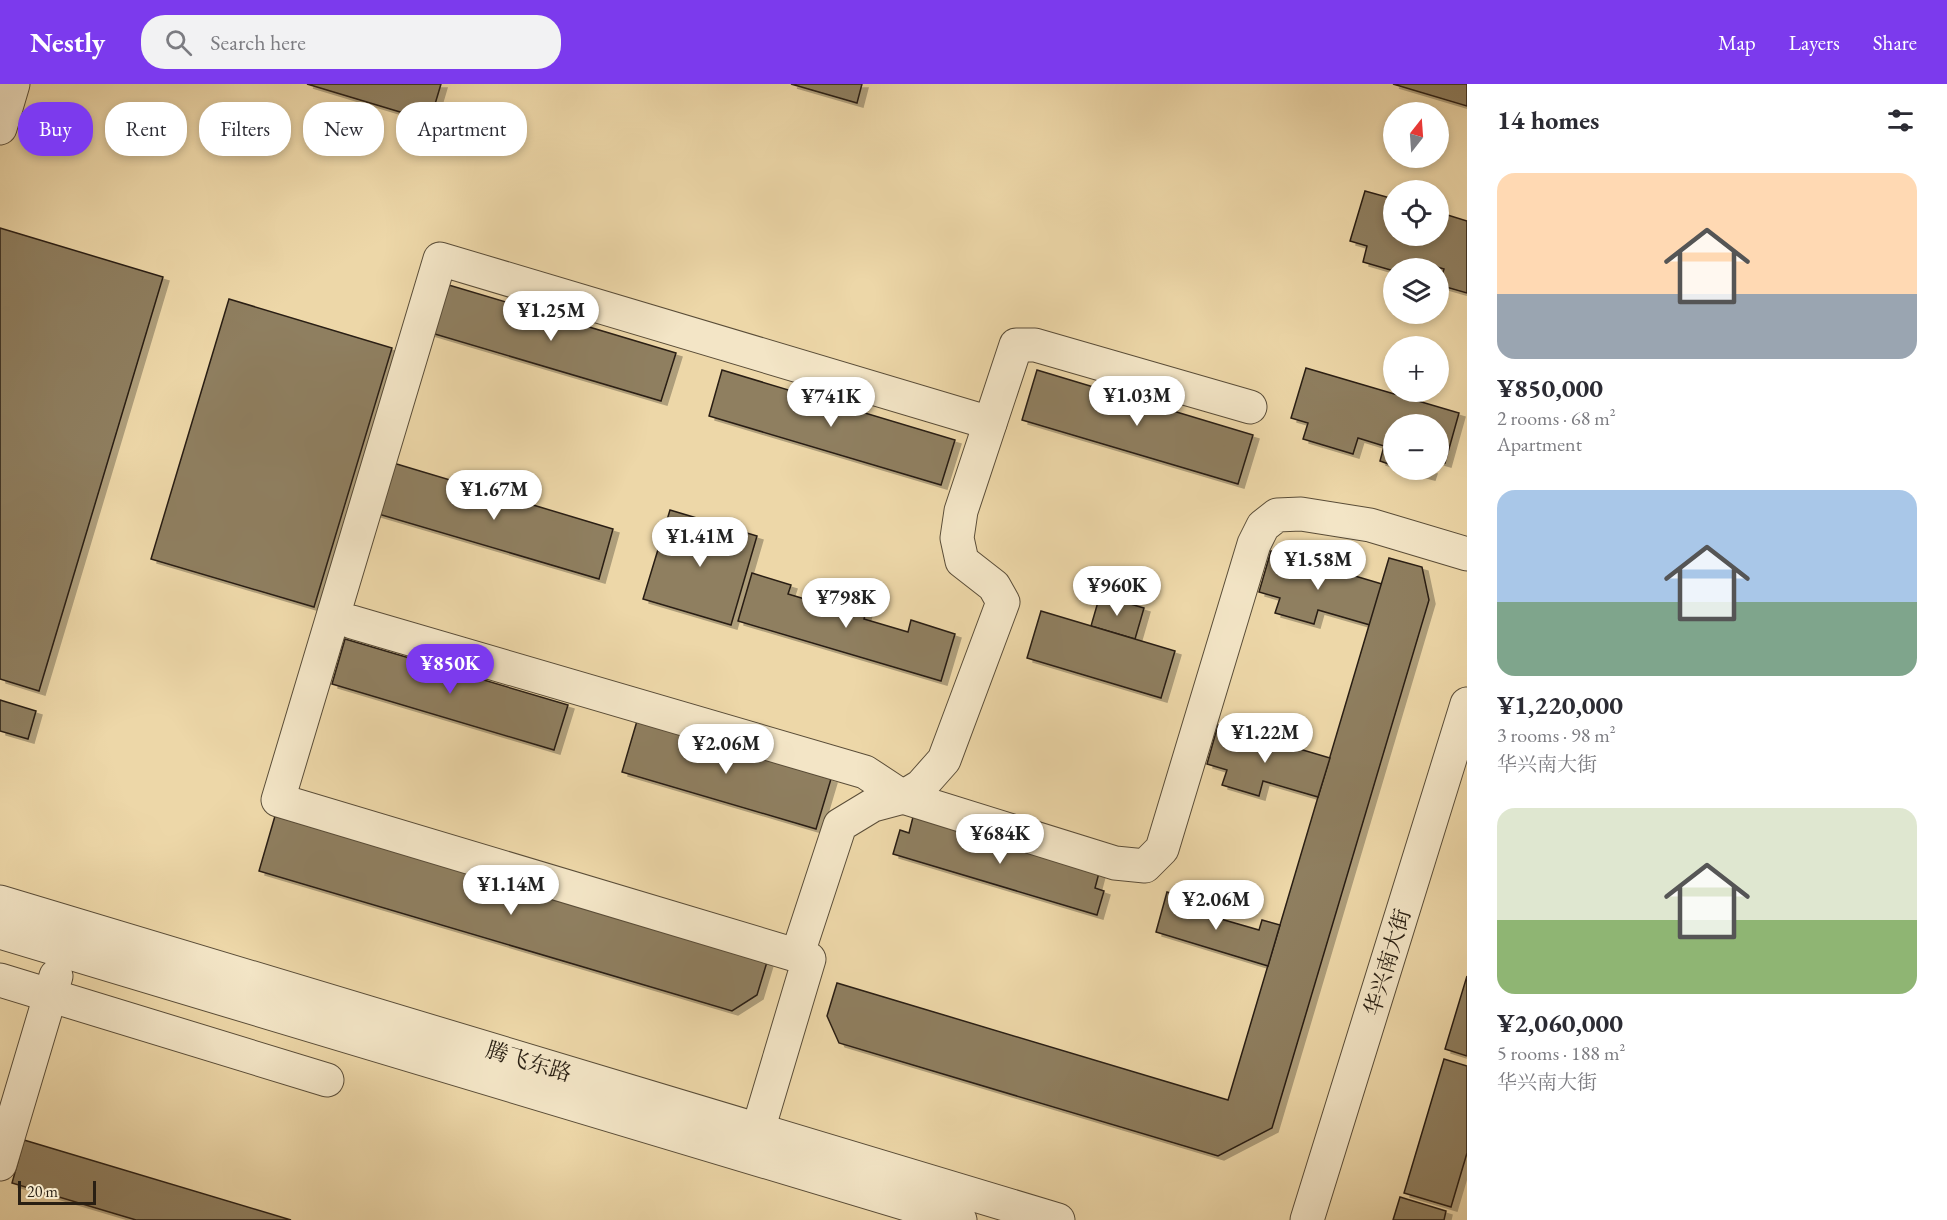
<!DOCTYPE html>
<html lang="en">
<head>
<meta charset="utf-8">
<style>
  :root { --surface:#fff; --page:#f2f2f3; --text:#2b2b33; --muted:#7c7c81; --accent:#7c3aed }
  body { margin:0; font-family:"EB Garamond","Noto Serif SC",serif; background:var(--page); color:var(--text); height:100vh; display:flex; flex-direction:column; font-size:22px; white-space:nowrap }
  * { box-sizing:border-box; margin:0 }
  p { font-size:20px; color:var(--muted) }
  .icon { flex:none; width:33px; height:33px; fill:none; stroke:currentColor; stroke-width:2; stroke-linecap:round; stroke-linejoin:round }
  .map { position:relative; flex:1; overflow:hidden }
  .side { display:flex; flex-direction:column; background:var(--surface); width:480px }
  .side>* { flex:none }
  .banner { position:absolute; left:18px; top:18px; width:570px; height:54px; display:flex; gap:12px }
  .needle { width:39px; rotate:17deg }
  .tools { position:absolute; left:1383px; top:18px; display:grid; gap:12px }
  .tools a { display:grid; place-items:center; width:66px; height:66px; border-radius:50%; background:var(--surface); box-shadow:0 3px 9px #0003; font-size:30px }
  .scale { position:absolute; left:18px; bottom:15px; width:78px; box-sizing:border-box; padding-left:6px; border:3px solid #291f13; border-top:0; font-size:16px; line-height:21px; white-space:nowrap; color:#291f13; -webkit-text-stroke:4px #f3e5c6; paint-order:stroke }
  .price { position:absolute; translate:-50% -51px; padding:0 14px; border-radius:21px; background:#fff; color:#222; font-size:20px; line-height:39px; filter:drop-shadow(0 2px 3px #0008) }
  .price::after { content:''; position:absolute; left:50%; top:36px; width:18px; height:14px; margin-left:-9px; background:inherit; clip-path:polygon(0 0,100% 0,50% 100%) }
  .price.current { background:var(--accent); color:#fff }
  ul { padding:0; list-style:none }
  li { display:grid; align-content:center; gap:12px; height:318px; padding:0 30px }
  li span { display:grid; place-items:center; height:186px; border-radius:18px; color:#555 }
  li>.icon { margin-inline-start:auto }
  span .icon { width:108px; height:108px; fill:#fffc; stroke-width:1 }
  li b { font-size:26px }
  h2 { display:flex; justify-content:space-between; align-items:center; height:72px; padding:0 30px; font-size:26px }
  .tag { padding:0 21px; border-radius:24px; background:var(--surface); box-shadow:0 3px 9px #0003; font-size:21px; line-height:54px }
  .tag.current { background:var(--accent); color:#fff }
  header { display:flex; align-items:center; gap:36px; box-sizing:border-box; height:84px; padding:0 30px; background:var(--accent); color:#fff }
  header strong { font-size:28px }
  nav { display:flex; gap:33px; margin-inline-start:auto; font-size:21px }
  .search { width:420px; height:54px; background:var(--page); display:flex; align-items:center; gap:15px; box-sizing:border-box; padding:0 21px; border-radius:24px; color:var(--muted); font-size:22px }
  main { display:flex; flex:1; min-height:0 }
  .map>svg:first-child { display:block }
  .building { fill:#8f7f60; stroke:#291f13; stroke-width:1.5; filter:url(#shadow) }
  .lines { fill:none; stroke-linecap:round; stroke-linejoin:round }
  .minor-casing { stroke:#5a4d38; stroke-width:35 }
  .minor { stroke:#f3e5c6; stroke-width:33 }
  .labels { text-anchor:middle; stroke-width:4.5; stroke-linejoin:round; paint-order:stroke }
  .street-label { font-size:22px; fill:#291f13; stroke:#f3e5c6 }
</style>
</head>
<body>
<header>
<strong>Nestly</strong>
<div class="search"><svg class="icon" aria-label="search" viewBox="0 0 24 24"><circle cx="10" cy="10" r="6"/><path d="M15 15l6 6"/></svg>Search here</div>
<nav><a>Map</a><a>Layers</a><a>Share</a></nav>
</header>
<main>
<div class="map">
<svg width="1467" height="1136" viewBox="0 0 1467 1136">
  <defs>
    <filter id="shadow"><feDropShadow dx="6" dy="4" stdDeviation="0" flood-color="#0004"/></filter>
  </defs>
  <rect width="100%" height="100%" fill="#edd7a8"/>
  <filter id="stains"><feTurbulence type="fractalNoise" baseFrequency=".00333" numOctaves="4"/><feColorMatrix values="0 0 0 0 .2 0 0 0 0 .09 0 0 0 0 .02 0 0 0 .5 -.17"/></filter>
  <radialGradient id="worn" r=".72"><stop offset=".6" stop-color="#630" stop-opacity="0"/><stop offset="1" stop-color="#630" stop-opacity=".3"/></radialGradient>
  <g class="building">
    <path d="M307 0H441L430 37Z"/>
    <path d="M791 0H862L857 19Z"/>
    <path d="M1393 0H1467V22Z"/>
    <path d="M1365 107 1394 115V152H1438V128L1467 137V209L1439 201 1444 185 1417 177 1415 184H1394V187L1363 178 1367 162 1350 157Z"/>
    <path d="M0 144 163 193 39 607 0 595Z"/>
    <path d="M442 199 676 269 661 317 428 248Z"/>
    <path d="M229 215 392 264 314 523 151 475Z"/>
    <path d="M1306 284 1459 329 1445 379 1438 377V340H1394V382L1380 377 1384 362 1358 354 1353 370 1303 355 1308 339 1291 334Z"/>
    <path d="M722 286 955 356 941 401 709 332Z"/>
    <path d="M1037 286 1253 351 1238 400 1022 336Z"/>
    <path d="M390 378 613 445 599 495 375 429Z"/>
    <path d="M1406 386H1431L1429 392Z"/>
    <path d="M670 426 757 452 731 541 643 515Z"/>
    <path d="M1271 467 1382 500 1370 541 1318 526 1314 540 1275 529 1280 514 1259 508Z"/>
    <path d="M1389 474 1422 483 1429 516 1272 1044 1218 1072 839 959 827 932 837 899 1228 1016Z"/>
    <path d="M752 489 791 501 788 510 835 524 838 515 867 524 864 535 908 548 911 536 955 550 941 597 738 537Z"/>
    <path d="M1100 511 1144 524 1135 555 1091 542Z"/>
    <path d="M1041 527 1175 567 1161 614 1027 574Z"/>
    <path d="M345 555 568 621 554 666 332 600Z"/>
    <path d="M0 616 36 627 28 655 0 647Z"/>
    <path d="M637 637 831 695 816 745 622 688Z"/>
    <path d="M1218 641 1330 674 1318 713 1263 697 1259 712 1222 701 1227 686 1207 680Z"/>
    <path d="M275 732 767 878 757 911 732 927 259 787Z"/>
    <path d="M913 733 1099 789 1095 804 1104 807 1097 831 893 770 900 746 909 749Z"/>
    <path d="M1167 808 1203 819 1200 829 1259 846 1262 836 1280 841 1268 882 1156 848Z"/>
    <path d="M1467 892V972L1445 965Z"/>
    <path d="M1444 975 1467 982V1069L1451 1123 1404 1109Z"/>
    <path d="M24 1056 291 1136H136L12 1099Z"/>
    <path d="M1400 1113 1446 1127 1444 1136H1393Z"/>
  </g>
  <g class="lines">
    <g class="minor-casing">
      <g id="minor">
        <path d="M0 44 13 0"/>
        <path d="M352 538 865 688 903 713 1115 779 1145 782 1162 765 1254 460 1263 442 1277 431 1301 430 1370 441 1467 470"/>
        <path d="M0 818 1058 1136"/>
        <path d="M0 848 960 1136"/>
        <path d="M797 872 840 741 873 721 903 713 921 702 944 676 1003 518 994 502 962 477 957 454 961 427 1016 261H1035L1250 323"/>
        <path d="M0 896 327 996"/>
        <path d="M758 1046 809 875 278 716 440 175 990 339"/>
        <path d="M0 1080 56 892"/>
        <path d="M1307 1136 1467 620"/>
      </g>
    </g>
    <use href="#minor" class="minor"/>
  </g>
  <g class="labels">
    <g class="street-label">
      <text transform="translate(1387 878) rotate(-73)" y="8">华兴南大街</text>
      <text transform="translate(529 977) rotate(17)" y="8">腾飞东路</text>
    </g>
  </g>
  <rect width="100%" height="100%" filter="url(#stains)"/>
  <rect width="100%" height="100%" fill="url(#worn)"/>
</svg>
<div class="tools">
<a><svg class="needle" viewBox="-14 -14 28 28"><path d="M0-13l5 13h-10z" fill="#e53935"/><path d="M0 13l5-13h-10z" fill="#7c7c81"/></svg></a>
<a><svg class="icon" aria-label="locate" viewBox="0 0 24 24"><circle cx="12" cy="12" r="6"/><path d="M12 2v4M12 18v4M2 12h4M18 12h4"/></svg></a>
<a><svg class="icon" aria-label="layers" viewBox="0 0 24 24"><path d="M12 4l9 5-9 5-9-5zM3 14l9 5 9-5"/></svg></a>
<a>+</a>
<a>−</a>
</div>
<div class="scale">20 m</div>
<b class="price" style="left:551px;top:258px">¥1.25M</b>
<b class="price" style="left:1137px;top:343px">¥1.03M</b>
<b class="price" style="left:831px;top:344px">¥741K</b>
<b class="price" style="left:494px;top:437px">¥1.67M</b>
<b class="price" style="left:700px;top:484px">¥1.41M</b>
<b class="price" style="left:1318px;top:507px">¥1.58M</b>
<b class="price" style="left:1117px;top:533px">¥960K</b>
<b class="price" style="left:846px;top:545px">¥798K</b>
<b class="price current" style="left:450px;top:611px">¥850K</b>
<b class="price" style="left:1265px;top:680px">¥1.22M</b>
<b class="price" style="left:726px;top:691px">¥2.06M</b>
<b class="price" style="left:1000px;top:781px">¥684K</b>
<b class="price" style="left:511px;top:832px">¥1.14M</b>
<b class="price" style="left:1216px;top:847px">¥2.06M</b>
<div class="banner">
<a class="tag current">Buy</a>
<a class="tag">Rent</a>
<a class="tag">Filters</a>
<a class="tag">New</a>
<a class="tag">Apartment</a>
</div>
</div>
<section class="side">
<h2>14 homes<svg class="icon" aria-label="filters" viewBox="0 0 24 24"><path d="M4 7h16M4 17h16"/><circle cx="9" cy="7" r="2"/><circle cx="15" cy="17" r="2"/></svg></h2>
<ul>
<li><span style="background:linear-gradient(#ffd9b3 65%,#9aa5b1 0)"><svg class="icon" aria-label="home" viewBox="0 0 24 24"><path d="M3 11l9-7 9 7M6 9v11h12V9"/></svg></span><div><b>¥850,000</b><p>2 rooms · 68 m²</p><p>Apartment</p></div></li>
<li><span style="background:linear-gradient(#a9c7e8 60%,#7fa58c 0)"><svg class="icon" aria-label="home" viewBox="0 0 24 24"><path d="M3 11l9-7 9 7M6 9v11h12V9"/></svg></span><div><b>¥1,220,000</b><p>3 rooms · 98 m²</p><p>华兴南大街</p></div></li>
<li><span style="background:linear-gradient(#dfe7d0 60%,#8fb573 0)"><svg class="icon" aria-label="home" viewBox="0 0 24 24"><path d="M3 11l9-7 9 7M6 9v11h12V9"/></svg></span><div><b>¥2,060,000</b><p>5 rooms · 188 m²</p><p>华兴南大街</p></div></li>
</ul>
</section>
</main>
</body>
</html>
